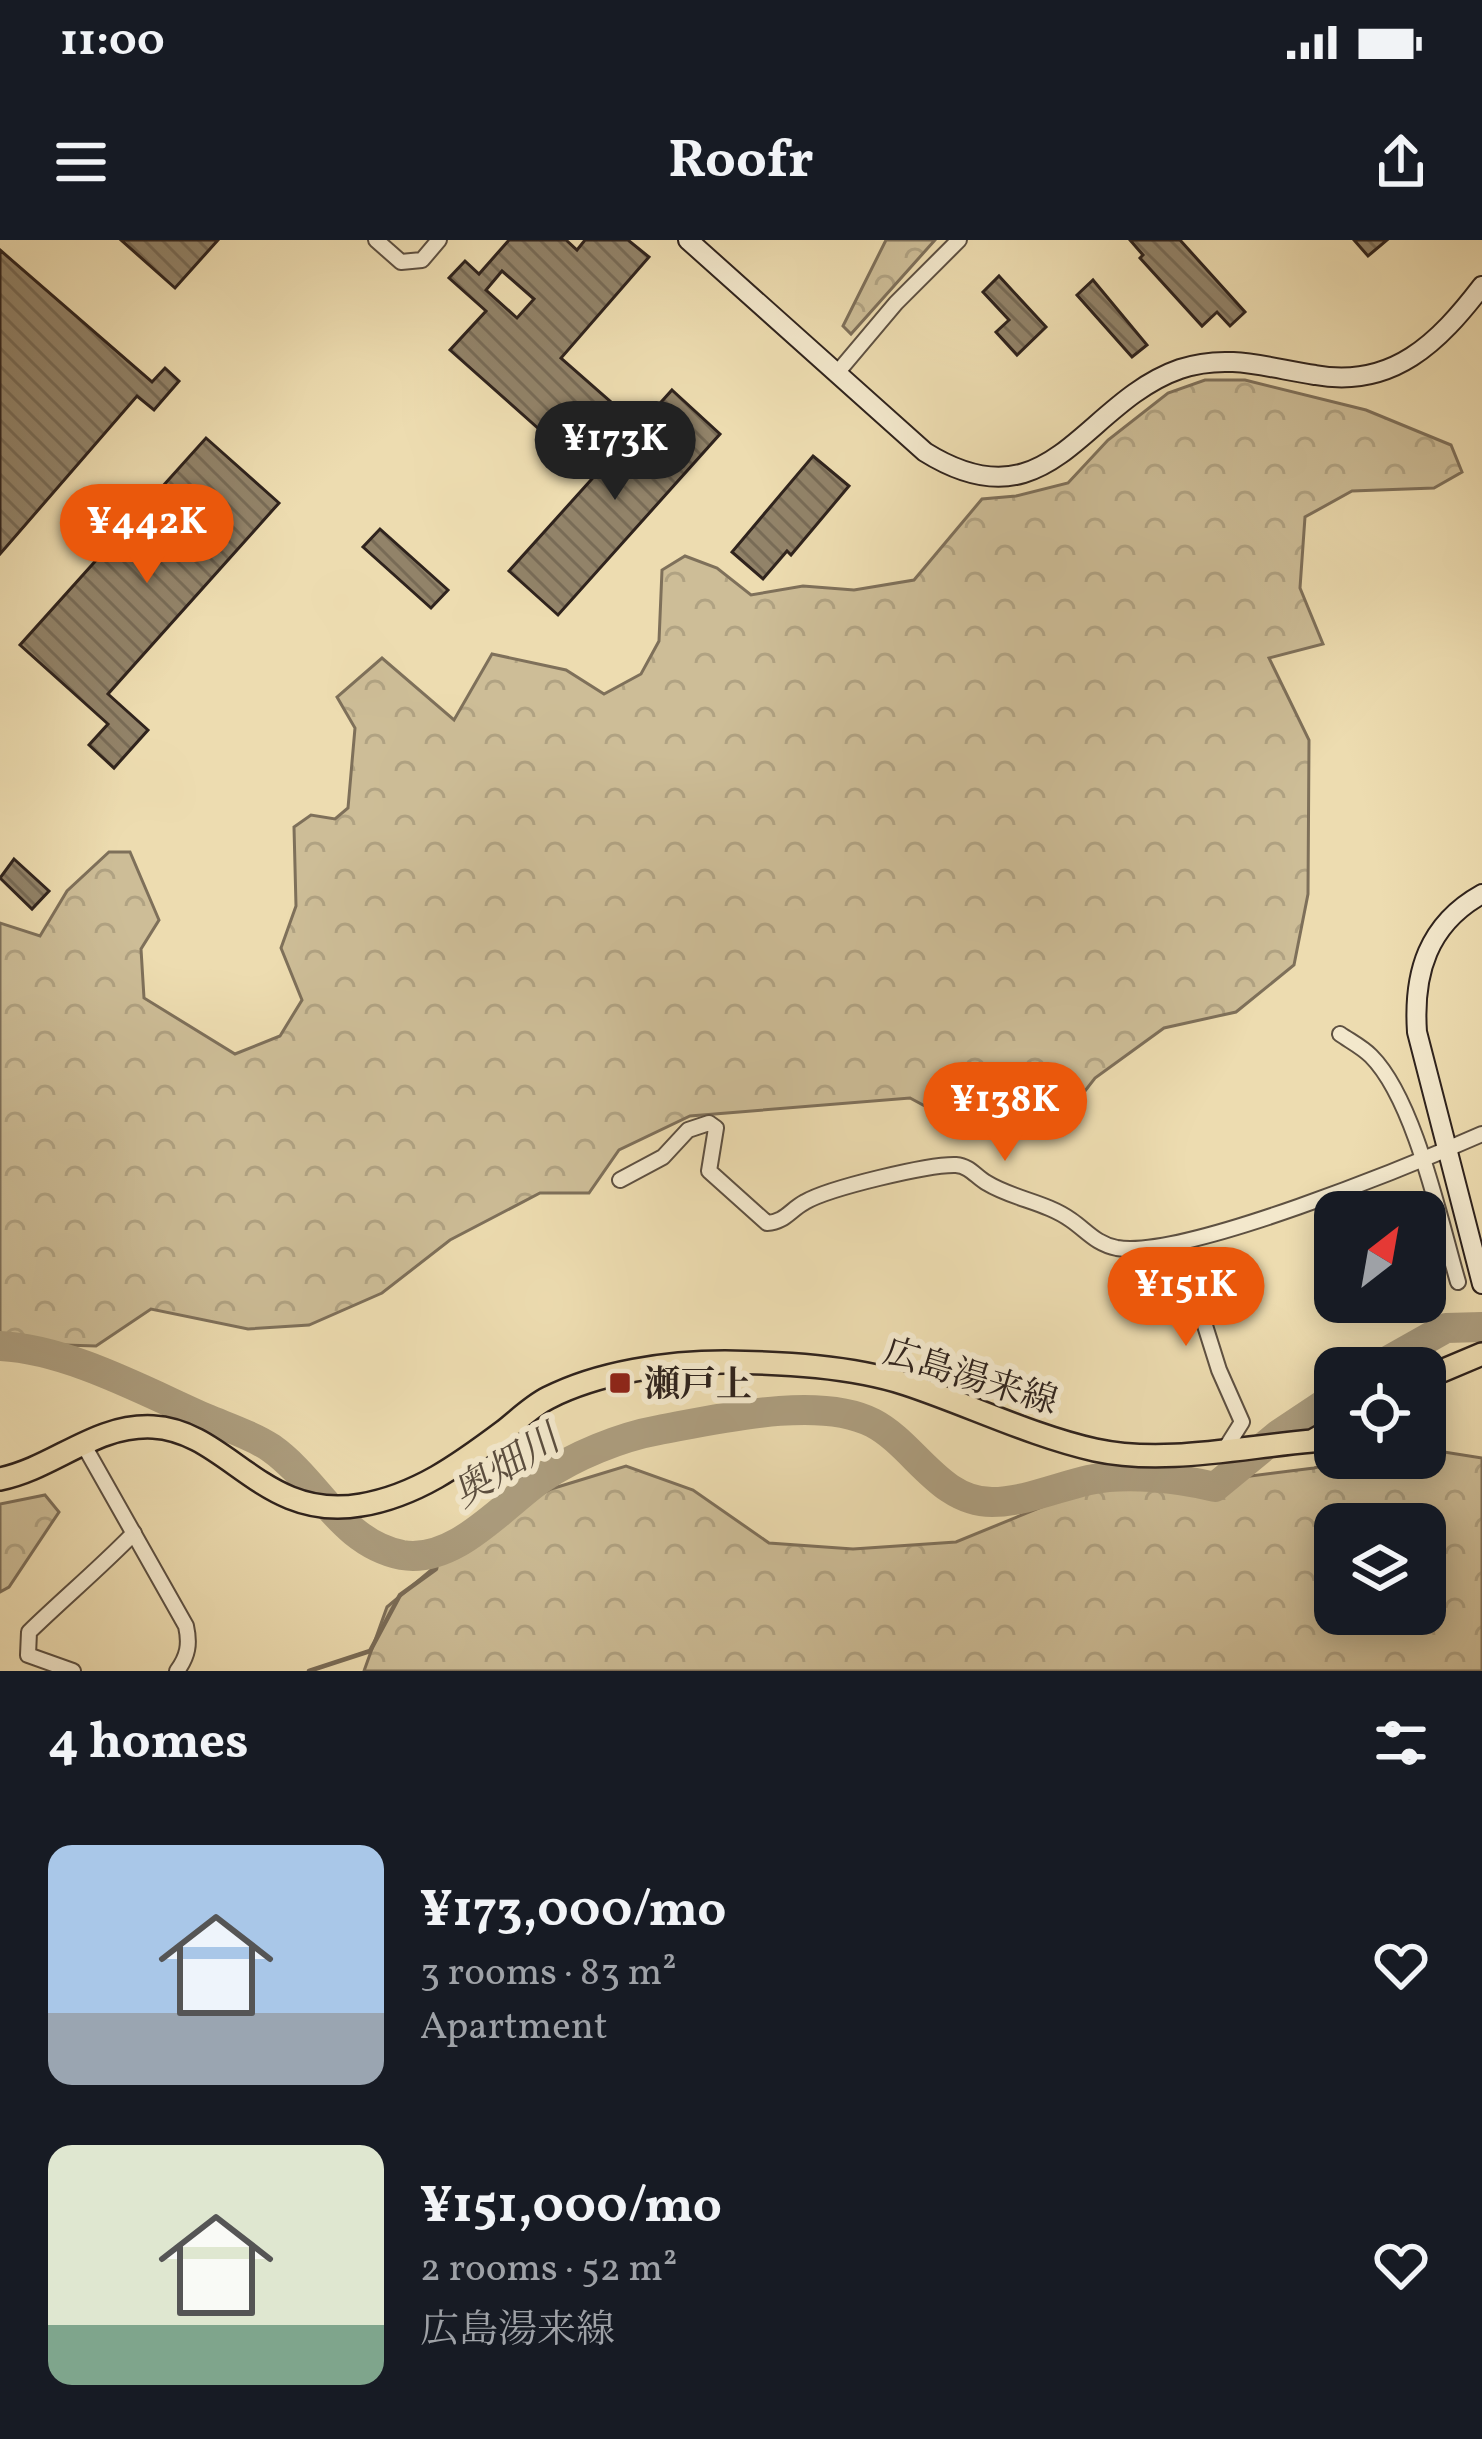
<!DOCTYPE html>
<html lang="en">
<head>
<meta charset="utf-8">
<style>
  :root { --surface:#171b24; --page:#20242c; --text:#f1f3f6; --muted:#9ea1a6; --accent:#ea580c }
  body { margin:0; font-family:Vollkorn,"Noto Serif JP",serif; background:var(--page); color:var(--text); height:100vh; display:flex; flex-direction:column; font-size:45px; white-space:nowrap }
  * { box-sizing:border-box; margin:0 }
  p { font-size:39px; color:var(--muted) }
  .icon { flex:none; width:66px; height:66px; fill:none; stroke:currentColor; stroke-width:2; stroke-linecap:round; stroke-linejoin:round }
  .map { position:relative; height:1431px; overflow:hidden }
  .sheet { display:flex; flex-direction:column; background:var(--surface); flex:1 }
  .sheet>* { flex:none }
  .needle { width:78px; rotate:31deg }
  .controls { position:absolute; left:1314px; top:951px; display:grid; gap:24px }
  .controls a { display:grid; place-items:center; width:132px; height:132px; border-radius:24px; background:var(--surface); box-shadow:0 6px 30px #0003; font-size:60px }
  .price { position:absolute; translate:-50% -102px; padding:0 27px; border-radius:42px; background:var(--accent); color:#fff; font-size:39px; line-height:78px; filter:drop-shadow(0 3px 6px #0008) }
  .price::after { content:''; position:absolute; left:50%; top:72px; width:36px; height:27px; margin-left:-18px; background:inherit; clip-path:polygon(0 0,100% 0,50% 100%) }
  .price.active { background:#222; color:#fff }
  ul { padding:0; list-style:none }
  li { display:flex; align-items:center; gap:36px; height:300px; padding:0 48px }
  li span { display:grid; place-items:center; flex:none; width:336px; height:240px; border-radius:24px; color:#555 }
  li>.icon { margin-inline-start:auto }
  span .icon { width:144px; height:144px; fill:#fffc; stroke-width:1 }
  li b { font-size:51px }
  h2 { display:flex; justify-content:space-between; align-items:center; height:144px; padding:0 48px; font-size:51px }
  .status { display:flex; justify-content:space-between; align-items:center; height:84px; padding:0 60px; background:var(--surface); direction:ltr }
  .status svg { height:33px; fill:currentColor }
  header { display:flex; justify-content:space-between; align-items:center; height:156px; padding:0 48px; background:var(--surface); font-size:54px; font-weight:700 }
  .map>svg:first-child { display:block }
  .forest { fill:url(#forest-crowns); stroke:#7e705a; stroke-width:3; fill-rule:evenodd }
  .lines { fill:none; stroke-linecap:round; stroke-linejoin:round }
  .stream { stroke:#7a6c57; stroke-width:4.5 }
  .river { stroke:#ac9d7e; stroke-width:30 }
  .building { fill:url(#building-back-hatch); stroke:#2f231d; stroke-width:3; fill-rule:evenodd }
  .street-casing { stroke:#5e5142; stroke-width:18 }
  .secondary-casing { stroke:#2f231d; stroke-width:22 }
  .primary-casing { stroke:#2f231d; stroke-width:26 }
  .street { stroke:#f3e8cc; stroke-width:14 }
  .secondary { stroke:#f3e8cc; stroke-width:18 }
  .primary { stroke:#eddcb0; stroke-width:21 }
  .poi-dot { fill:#8f2418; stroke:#f3e8cc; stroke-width:4.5 }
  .labels { text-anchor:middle; stroke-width:12; stroke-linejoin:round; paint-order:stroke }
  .street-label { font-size:36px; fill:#2f231d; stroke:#f3e8cc }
  .poi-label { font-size:36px; font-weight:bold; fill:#2f231d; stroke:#f3e8cc; text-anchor:start }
  .water-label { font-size:39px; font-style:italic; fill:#5b4e3f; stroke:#f3e8cc }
</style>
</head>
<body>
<div class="status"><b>11:00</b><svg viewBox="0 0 49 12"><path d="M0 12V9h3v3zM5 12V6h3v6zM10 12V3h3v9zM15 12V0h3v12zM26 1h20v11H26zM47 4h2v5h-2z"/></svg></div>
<header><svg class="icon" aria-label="menu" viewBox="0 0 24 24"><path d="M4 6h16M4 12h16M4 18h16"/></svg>Roofr<svg class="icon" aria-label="share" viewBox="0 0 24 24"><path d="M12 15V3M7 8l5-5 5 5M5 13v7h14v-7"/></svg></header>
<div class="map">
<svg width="1482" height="1431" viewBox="0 0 1482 1431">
  <defs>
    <pattern id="forest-crowns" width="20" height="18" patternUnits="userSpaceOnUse" patternTransform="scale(3)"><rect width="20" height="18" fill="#cdbd97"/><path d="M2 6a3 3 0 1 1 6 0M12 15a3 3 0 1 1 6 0" fill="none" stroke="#b0a282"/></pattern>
    <pattern id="building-back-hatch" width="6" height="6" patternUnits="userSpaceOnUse" patternTransform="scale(3)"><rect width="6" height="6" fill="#928369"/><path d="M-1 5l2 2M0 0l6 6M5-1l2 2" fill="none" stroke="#786b56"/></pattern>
  </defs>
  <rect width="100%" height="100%" fill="#eddcb0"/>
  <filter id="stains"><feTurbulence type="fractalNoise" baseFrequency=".00167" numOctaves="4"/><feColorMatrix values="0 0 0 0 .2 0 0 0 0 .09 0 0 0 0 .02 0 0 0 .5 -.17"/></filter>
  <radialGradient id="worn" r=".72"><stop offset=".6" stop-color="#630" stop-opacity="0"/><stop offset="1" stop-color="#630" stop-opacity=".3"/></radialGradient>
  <g class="forest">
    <path d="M886 0H935L851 94 843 86Z"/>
    <path d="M1205 140H1245L1366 170 1451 205 1462 232 1434 248 1352 251 1305 277 1300 348 1323 404 1269 418 1309 500 1308 654 1294 725 1236 772 1164 788 1095 838 1057 887 962 886 910 858 690 876 619 910 589 953H540L450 1000 382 1053 309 1085 248 1089 151 1069 96 1106 0 1103V683L40 696 67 651 109 612H130L159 680 141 709 144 758 235 814 280 796 302 760 281 708 296 666 294 587 311 575 335 579 348 568 355 488 337 457 382 418 454 480 492 414 566 430 604 454 641 434 659 401 662 330 685 316 717 328 751 355 803 346 854 350 914 340 982 259 1016 256 1068 243 1108 200 1168 153Z"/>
    <path d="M1425 1209 1482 1218V1431H364L387 1367 486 1284 551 1249 626 1226 693 1250 769 1303 853 1309 956 1302 1095 1245 1165 1247 1314 1228 1352 1218H1425ZM1335 1284H1425V1374H1335Z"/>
    <path d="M45 1255 59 1272 9 1347 0 1352V1264Z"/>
  </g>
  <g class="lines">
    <path class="stream" d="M309 1431 370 1411 400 1355 436 1329 439 1311"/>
    <g class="river">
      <path d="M0 1106C67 1109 144 1151 205 1178 226 1187 252 1195 271 1208 319 1242 341 1303 402 1315 455 1324 502 1266 542 1238 574 1216 620 1197 659 1190 718 1179 819 1155 873 1183 915 1205 939 1262 992 1262 1024 1262 1058 1247 1089 1240 1127 1232 1178 1238 1215 1247L1278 1195 1335 1157"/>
      <path d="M1375 1128 1446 1088 1482 1087"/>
    </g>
  </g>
  <g class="building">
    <path d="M121 0H218L175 48Z"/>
    <path d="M509 0H566L577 10 585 0H628L649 17 561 118 612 163 567 214 450 110 486 71 449 38 465 21 479 34ZM502 31 534 59 517 78 486 50Z"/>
    <path d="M1130 0H1180L1245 72 1230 86 1217 72 1202 86 1140 18 1143 15Z"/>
    <path d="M1354 0H1387L1368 16Z"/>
    <path d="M0 10 152 142 165 128 179 141 154 170 137 156 0 314Z"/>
    <path d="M999 36 1046 87 1017 115 996 92 1009 80 983 52Z"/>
    <path d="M1093 40 1147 105 1132 117 1077 55Z"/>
    <path d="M672 150 720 194 558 375 509 331Z"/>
    <path d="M206 198 279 263 108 454 148 490 114 528 89 505 108 484 20 405Z"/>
    <path d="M813 216 849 246 791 315 787 311 763 339 732 312Z"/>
    <path d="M380 289 448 350 431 368 363 307Z"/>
    <path d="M14 619 49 651 32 669 0 638Z"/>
  </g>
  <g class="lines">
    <g class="street-casing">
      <g id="street">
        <path d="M376 0 401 22 422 20 439 0"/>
        <path d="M837 133 896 63 959 0"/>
        <path d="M1340 794C1350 801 1362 807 1371 816 1415 860 1440 981 1458 1042"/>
        <path d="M620 940 663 917 688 890 709 883 716 888 709 931 767 983C785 982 790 970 805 962 829 948 929 924 956 925 970 926 976 937 987 943 1013 959 1046 962 1071 980 1087 991 1096 1004 1117 1008 1184 1019 1412 925 1482 894"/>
        <path d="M1171 1005 1185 1022 1219 1130 1242 1182 1225 1209"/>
        <path d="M82 1202 186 1386C190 1404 188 1416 177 1431"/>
        <path d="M73 1431 28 1415 29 1392C64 1358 100 1328 134 1293"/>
      </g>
    </g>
    <g class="secondary-casing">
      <g id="secondary">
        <path d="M688 0 925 212C1050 290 1082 163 1180 129 1228 113 1268 128 1315 135 1393 149 1439 102 1482 46"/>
        <path d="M1482 654C1428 684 1413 733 1417 792L1482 1044"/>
      </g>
    </g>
    <g class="primary-casing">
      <g id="primary">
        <path d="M1425 1138 1482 1114"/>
        <path d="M0 1239C54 1228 95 1184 153 1187 228 1191 263 1282 361 1265 416 1256 460 1224 504 1191 518 1180 532 1166 548 1158 599 1132 668 1122 725 1122 784 1123 850 1126 906 1144 967 1164 1032 1196 1095 1210 1164 1225 1242 1207 1312 1201L1335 1188"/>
      </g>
    </g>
    <use href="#street" class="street"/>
    <use href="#secondary" class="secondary"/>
    <use href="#primary" class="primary"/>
  </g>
  <rect class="poi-dot" x="608" y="1131" width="24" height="24" rx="6"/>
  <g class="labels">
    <g class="street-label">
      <text transform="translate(971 1135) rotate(17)" y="13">広島湯来線</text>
    </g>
    <g class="poi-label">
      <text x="644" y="1156">瀬戸上</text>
    </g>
    <g class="water-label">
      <text transform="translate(505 1225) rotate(-32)" y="14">奥畑川</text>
    </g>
  </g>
  <rect width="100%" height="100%" filter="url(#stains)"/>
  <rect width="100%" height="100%" fill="url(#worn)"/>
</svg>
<div class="controls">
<a><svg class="needle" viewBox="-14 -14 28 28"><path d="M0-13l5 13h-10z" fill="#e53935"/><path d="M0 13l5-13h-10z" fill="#9ea1a6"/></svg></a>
<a><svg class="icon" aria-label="locate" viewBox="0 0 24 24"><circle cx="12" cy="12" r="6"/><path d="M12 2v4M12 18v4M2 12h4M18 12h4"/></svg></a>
<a><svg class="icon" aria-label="layers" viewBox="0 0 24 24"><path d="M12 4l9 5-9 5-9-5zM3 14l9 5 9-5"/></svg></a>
</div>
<b class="price active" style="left:615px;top:263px">¥173K</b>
<b class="price" style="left:147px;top:346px">¥442K</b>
<b class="price" style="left:1005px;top:924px">¥138K</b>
<b class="price" style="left:1186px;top:1109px">¥151K</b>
</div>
<section class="sheet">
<h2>4 homes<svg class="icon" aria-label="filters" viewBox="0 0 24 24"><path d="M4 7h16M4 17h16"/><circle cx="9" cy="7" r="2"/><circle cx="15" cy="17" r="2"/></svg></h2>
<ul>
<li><span style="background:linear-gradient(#a9c7e8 70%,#9aa5b1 0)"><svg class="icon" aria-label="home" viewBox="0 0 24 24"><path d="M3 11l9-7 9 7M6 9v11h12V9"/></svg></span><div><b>¥173,000/mo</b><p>3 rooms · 83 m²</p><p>Apartment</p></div><svg class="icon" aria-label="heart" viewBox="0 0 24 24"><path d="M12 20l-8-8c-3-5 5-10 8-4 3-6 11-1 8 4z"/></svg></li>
<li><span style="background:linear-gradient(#dfe7d0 75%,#7fa58c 0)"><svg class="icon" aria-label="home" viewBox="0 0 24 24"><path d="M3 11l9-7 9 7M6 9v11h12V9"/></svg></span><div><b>¥151,000/mo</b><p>2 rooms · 52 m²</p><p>広島湯来線</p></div><svg class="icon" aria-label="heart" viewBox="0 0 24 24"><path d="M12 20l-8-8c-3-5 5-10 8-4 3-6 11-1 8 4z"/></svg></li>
</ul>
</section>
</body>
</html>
